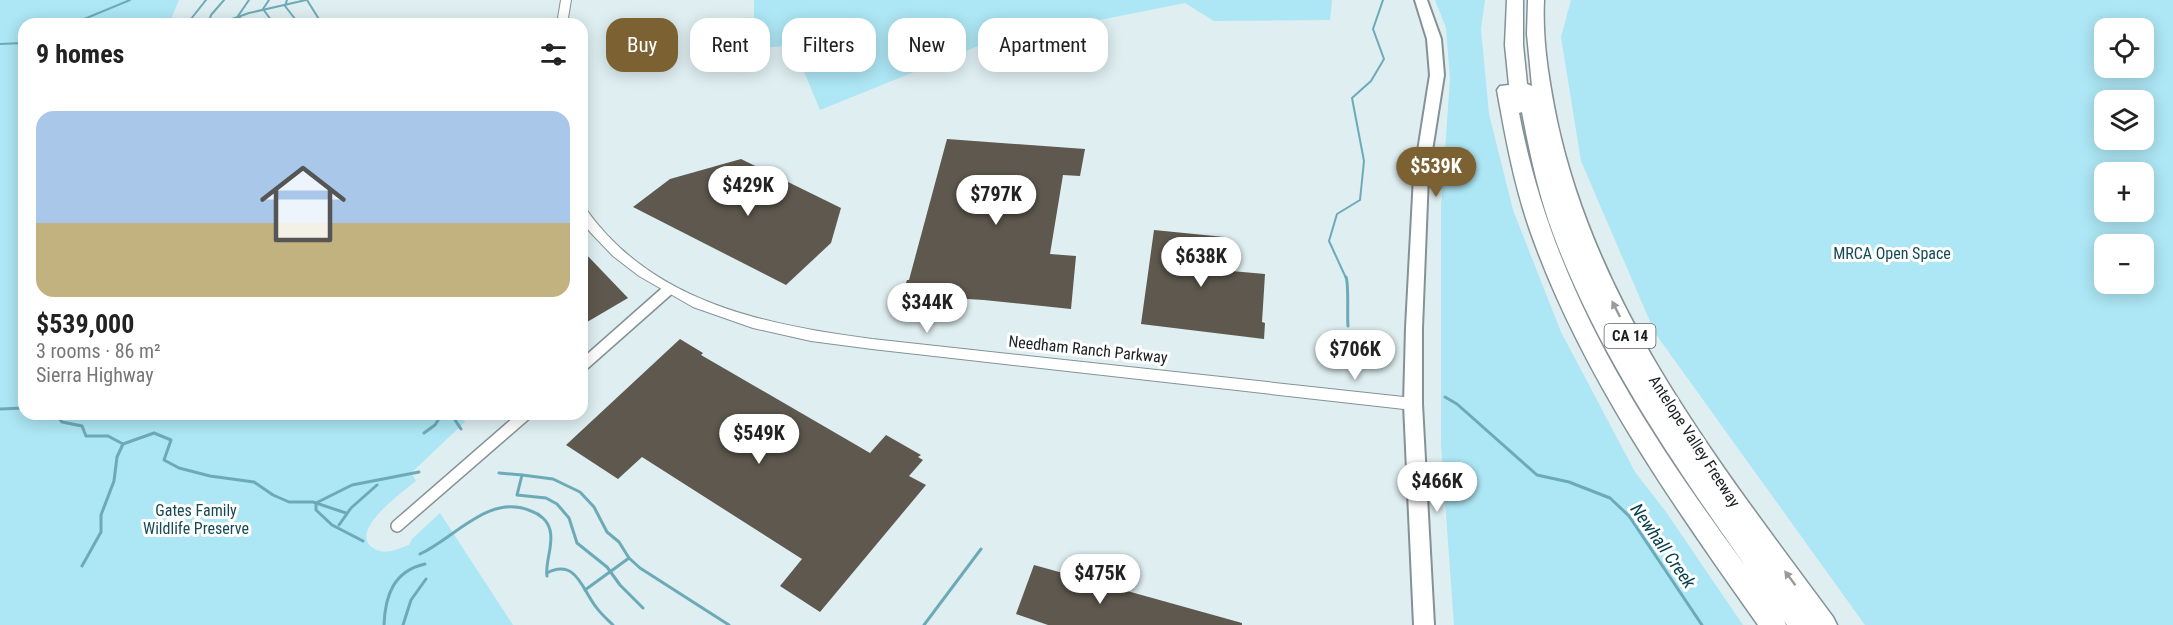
<!DOCTYPE html>
<html lang="en">
<head>
<meta charset="utf-8">
<style>
  :root { --surface:#fff; --page:#f6f6f6; --text:#222; --muted:#767676; --line:#e0e0e0; --accent:#7c6133 }
  body { margin:0; font-family:"Roboto Condensed",sans-serif; background:var(--page); color:var(--text); height:100vh; display:flex; flex-direction:column; font-size:22px; white-space:nowrap }
  * { box-sizing:border-box; margin:0 }
  p { font-size:20px; color:var(--muted) }
  .icon { flex:none; width:33px; height:33px; fill:none; stroke:currentColor; stroke-width:2; stroke-linecap:round; stroke-linejoin:round }
  .map { position:relative; flex:1; overflow:hidden }
  .panel { position:absolute; left:18px; top:18px; width:570px; height:402px; display:flex; flex-direction:column; background:var(--surface); border-radius:18px; box-shadow:0 3px 15px #0003 }
  .panel>* { flex:none }
  .banner { position:absolute; left:606px; top:18px; width:570px; height:54px; display:flex; gap:12px }
  .controls { position:absolute; left:2094px; top:18px; display:grid; gap:12px }
  .controls a { display:grid; place-items:center; width:60px; height:60px; border-radius:12px; background:var(--surface); box-shadow:0 3px 15px #0003; font-size:30px }
  .price { position:absolute; translate:-50% -51px; padding:0 14px; border-radius:21px; background:#fff; color:#222; font-size:20px; line-height:39px; filter:drop-shadow(0 2px 3px #0008) }
  .price::after { content:''; position:absolute; left:50%; top:36px; width:18px; height:14px; margin-left:-9px; background:inherit; clip-path:polygon(0 0,100% 0,50% 100%) }
  .price.active { background:var(--accent); color:#fff }
  ul { padding:0; list-style:none }
  li { display:grid; align-content:center; gap:12px; height:318px; padding:0 18px }
  li+li { border-top:2px solid var(--line) }
  li span { display:grid; place-items:center; height:186px; border-radius:18px; color:#555 }
  li>.icon { margin-inline-start:auto }
  span .icon { width:108px; height:108px; fill:#fffc; stroke-width:1 }
  li b { font-size:26px }
  h2 { display:flex; justify-content:space-between; align-items:center; height:72px; padding:0 18px; font-size:26px }
  .chip { padding:0 21px; border-radius:18px; background:var(--surface); box-shadow:0 3px 15px #0003; font-size:21px; line-height:54px }
  .chip.active { background:var(--accent); color:#fff }
  .map>svg:first-child { display:block }
  .green { fill:#ade6f4; fill-rule:evenodd }
  .lines { fill:none; stroke-linecap:round; stroke-linejoin:round }
  .stream-far1 { stroke:#6daab8; stroke-width:2 }
  .stream { stroke:#6daab8; stroke-width:3 }
  .building { fill:#5e584e }
  .minor-casing { stroke:#849295; stroke-width:14 }
  .tertiary-casing { stroke:#849295; stroke-width:2 }
  .secondary-casing { stroke:#849295; stroke-width:4 }
  .motorway-casing { stroke:#849295; stroke-width:3 }
  .minor { stroke:#fff; stroke-width:11 }
  .tertiary { fill:#fff; fill-rule:evenodd }
  .secondary { fill:#fff; fill-rule:evenodd }
  .motorway { fill:#fff; fill-rule:evenodd }
  .oneway { fill:#989a9b }
  .labels { text-anchor:middle; stroke-width:6; stroke-linejoin:round; paint-order:stroke }
  .shield { fill:#fff; stroke:#5f6264; stroke-width:1.5 }
  .shield-label { font-size:15px; font-weight:bold; fill:#1a1f21 }
  .park-label { font-size:16px; fill:#144a55; stroke:#fff }
  .street-label { font-size:16px; fill:#1a1f21; stroke:#fff }
  .water-label { font-size:18px; font-style:italic; fill:#06414c; stroke:#fff }
</style>
</head>
<body>
<div class="map">
<svg width="2173" height="625" viewBox="0 0 2173 625">
  <rect width="100%" height="100%" fill="#deeef1"/>
  <g class="green">
    <path d="M0 0H179L169 24H24V414H461L465 422 411 473 416 481C404 491 347 531 373 548 385 556 397 549 409 545L412 539 440 513 513 625H0Z"/>
    <path d="M754 0H1332L1330 20 1214 21 1185 3 988 42 820 110 793 45 754 49Z"/>
    <path d="M1435 0H1485L1481 29 1489 114 1513 210 1561 332 1635 472 1666 512 1743 625H1454L1441 444V208L1450 79 1446 28Z"/>
    <path d="M1571 0H2173V625H1865L1655 333 1581 161 1561 37ZM2144 28V68H2104V28ZM2144 100V140H2104V100ZM2104 172H2144V212H2104ZM2144 244V284H2104V244Z"/>
  </g>
  <g class="lines">
    <g class="stream-far1">
      <path d="M269 0 263 9 274 24"/>
      <path d="M287 0 285 6 299 24"/>
      <path d="M307 0 322 24"/>
      <path d="M72 24 130 0"/>
      <path d="M187 24 206 0"/>
      <path d="M208 24 211 15 224 0"/>
      <path d="M218 24 249 13 306 0"/>
      <path d="M246 24 238 16 249 0"/>
      <path d="M0 44 24 43"/>
      <path d="M1346 278 1329 241 1337 214 1360 200 1364 161 1352 98 1371 81 1384 59 1373 29 1383 0"/>
    </g>
    <g class="stream">
      <path d="M1346 277C1349 284 1347 315 1348 326"/>
      <path d="M1445 397 1457 404 1537 475 1569 482 1610 498 1629 516 1702 625"/>
      <path d="M0 409 24 408"/>
      <path d="M45 414 58 417 62 422 82 426 86 436H108L123 444 154 433 171 440 164 460 179 468 210 476 254 482 273 495 289 502H313L346 513"/>
      <path d="M451 414 461 429"/>
      <path d="M481 417 482 414"/>
      <path d="M424 433 435 425 442 414"/>
      <path d="M499 473 522 475 517 495 546 498 557 504 569 518 577 543 607 567 620 585 643 608"/>
      <path d="M522 475 553 479 580 492 594 507 607 532 619 542 629 558 640 568 729 625"/>
      <path d="M339 525 351 508 377 485"/>
      <path d="M363 541 332 525 316 510V503L352 485 419 472"/>
      <path d="M420 554C456 537 489 493 531 511 540 514 548 521 550 530 554 545 545 561 547 576"/>
      <path d="M82 566 101 532V515L114 481 117 457 123 444"/>
      <path d="M547 573C576 558 582 589 596 607 601 614 607 619 613 625"/>
      <path d="M585 590 629 558"/>
      <path d="M384 625C385 595 394 571 425 564"/>
      <path d="M403 625 411 600 426 579"/>
      <path d="M924 625 981 549"/>
    </g>
  </g>
  <g class="building">
    <path d="M947 139 1085 149 1080 176 1063 175 1050 254 1076 256 1071 309 984 300 902 295 907 280H909Z"/>
    <path d="M741 159 841 208 831 243 786 285 633 207 670 179Z"/>
    <path d="M1154 230 1224 237 1220 270 1265 274 1262 322 1265 323 1264 339 1141 324Z"/>
    <path d="M582 250 628 298 582 325Z"/>
    <path d="M680 339 703 353 701 355 870 453 886 435 921 455 918 457 923 460 909 476 926 485 820 612 780 586 802 559 642 457 618 479 566 445Z"/>
    <path d="M1034 565 1242 623V625H1048L1016 614Z"/>
  </g>
  <g class="lines">
    <g class="minor-casing">
      <g id="minor">
        <path d="M582 366 668 290"/>
        <path d="M397 526 526 414"/>
      </g>
    </g>
    <g class="tertiary-casing">
      <g id="tertiary">
        <path d="M561 0H571L567 24H557Z"/>
        <path d="M582 208 586 209C652 303 766 325 872 339L1413 398 1418 400 1420 404 1418 408 1413 410 872 349 811 341 753 328 693 307 639 276 613 256 591 233 582 222Z"/>
      </g>
    </g>
    <g class="secondary-casing">
      <path id="secondary" d="M1415 0H1427L1441 39 1444 75 1428 176 1422 328V404L1434 625H1414L1404 404 1406 328 1414 176 1430 75 1427 39Z"/>
    </g>
    <g class="motorway-casing">
      <path id="motorway" d="M1507 0H1523V45L1527 84 1532 86 1527 34 1528 0H1544C1542 41 1549 81 1557 121 1598 311 1720 464 1833 617L1837 625H1787L1784 621 1786 625H1758C1672 503 1583 378 1532 236 1515 189 1506 140 1497 90L1500 86 1509 85 1505 45ZM1522 112C1530 154 1539 196 1554 236 1599 356 1673 463 1746 567 1642 425 1552 288 1519 113Z"/>
    </g>
    <use href="#minor" class="minor"/>
    <use href="#tertiary" class="tertiary"/>
    <use href="#secondary" class="secondary"/>
    <use href="#motorway" class="motorway"/>
  </g>
  <defs><path id="oneway-solid" d="M-6-.8H1V-3.2L6.5 0L1 3.2V.8H-6Z" transform="scale(1.5)"/></defs>
  <g class="oneway">
    <use href="#oneway-solid" transform="translate(1616 309) rotate(-117)"/>
    <use href="#oneway-solid" transform="translate(1790 578) rotate(-127)"/>
  </g>
  <g class="labels">
    <rect class="shield" x="1604.5" y="324" width="51" height="24" rx="4.5"/>
    <g class="shield-label">
      <text x="1630" y="341">CA 14</text>
    </g>
    <g class="park-label">
      <text x="1892" y="259">MRCA Open Space</text>
      <text x="196" y="516">Gates Family<tspan x="196" dy="18">Wildlife Preserve</tspan></text>
    </g>
    <g class="street-label">
      <text transform="translate(1088 349) rotate(6)" y="6">Needham Ranch Parkway</text>
      <text transform="translate(1695 441) rotate(57)" y="6">Antelope Valley Freeway</text>
    </g>
    <g class="water-label">
      <text transform="translate(1663 546) rotate(55)" y="6">Newhall Creek</text>
    </g>
  </g>
</svg>
<div class="controls">
<a><svg class="icon" aria-label="locate" viewBox="0 0 24 24"><circle cx="12" cy="12" r="6"/><path d="M12 2v4M12 18v4M2 12h4M18 12h4"/></svg></a>
<a><svg class="icon" aria-label="layers" viewBox="0 0 24 24"><path d="M12 4l9 5-9 5-9-5zM3 14l9 5 9-5"/></svg></a>
<a>+</a>
<a>−</a>
</div>
<b class="price active" style="left:1436px;top:198px">$539K</b>
<b class="price" style="left:748px;top:217px">$429K</b>
<b class="price" style="left:996px;top:226px">$797K</b>
<b class="price" style="left:1201px;top:288px">$638K</b>
<b class="price" style="left:927px;top:334px">$344K</b>
<b class="price" style="left:1355px;top:381px">$706K</b>
<b class="price" style="left:759px;top:465px">$549K</b>
<b class="price" style="left:1437px;top:513px">$466K</b>
<b class="price" style="left:1100px;top:605px">$475K</b>
<div class="banner">
<a class="chip active">Buy</a>
<a class="chip">Rent</a>
<a class="chip">Filters</a>
<a class="chip">New</a>
<a class="chip">Apartment</a>
</div>
<section class="panel">
<h2>9 homes<svg class="icon" aria-label="filters" viewBox="0 0 24 24"><path d="M4 7h16M4 17h16"/><circle cx="9" cy="7" r="2"/><circle cx="15" cy="17" r="2"/></svg></h2>
<ul>
<li><span style="background:linear-gradient(#a9c7e8 60%,#c2b280 0)"><svg class="icon" aria-label="home" viewBox="0 0 24 24"><path d="M3 11l9-7 9 7M6 9v11h12V9"/></svg></span><div><b>$539,000</b><p>3 rooms · 86 m²</p><p>Sierra Highway</p></div></li>
</ul>
</section>
</div>
</body>
</html>
